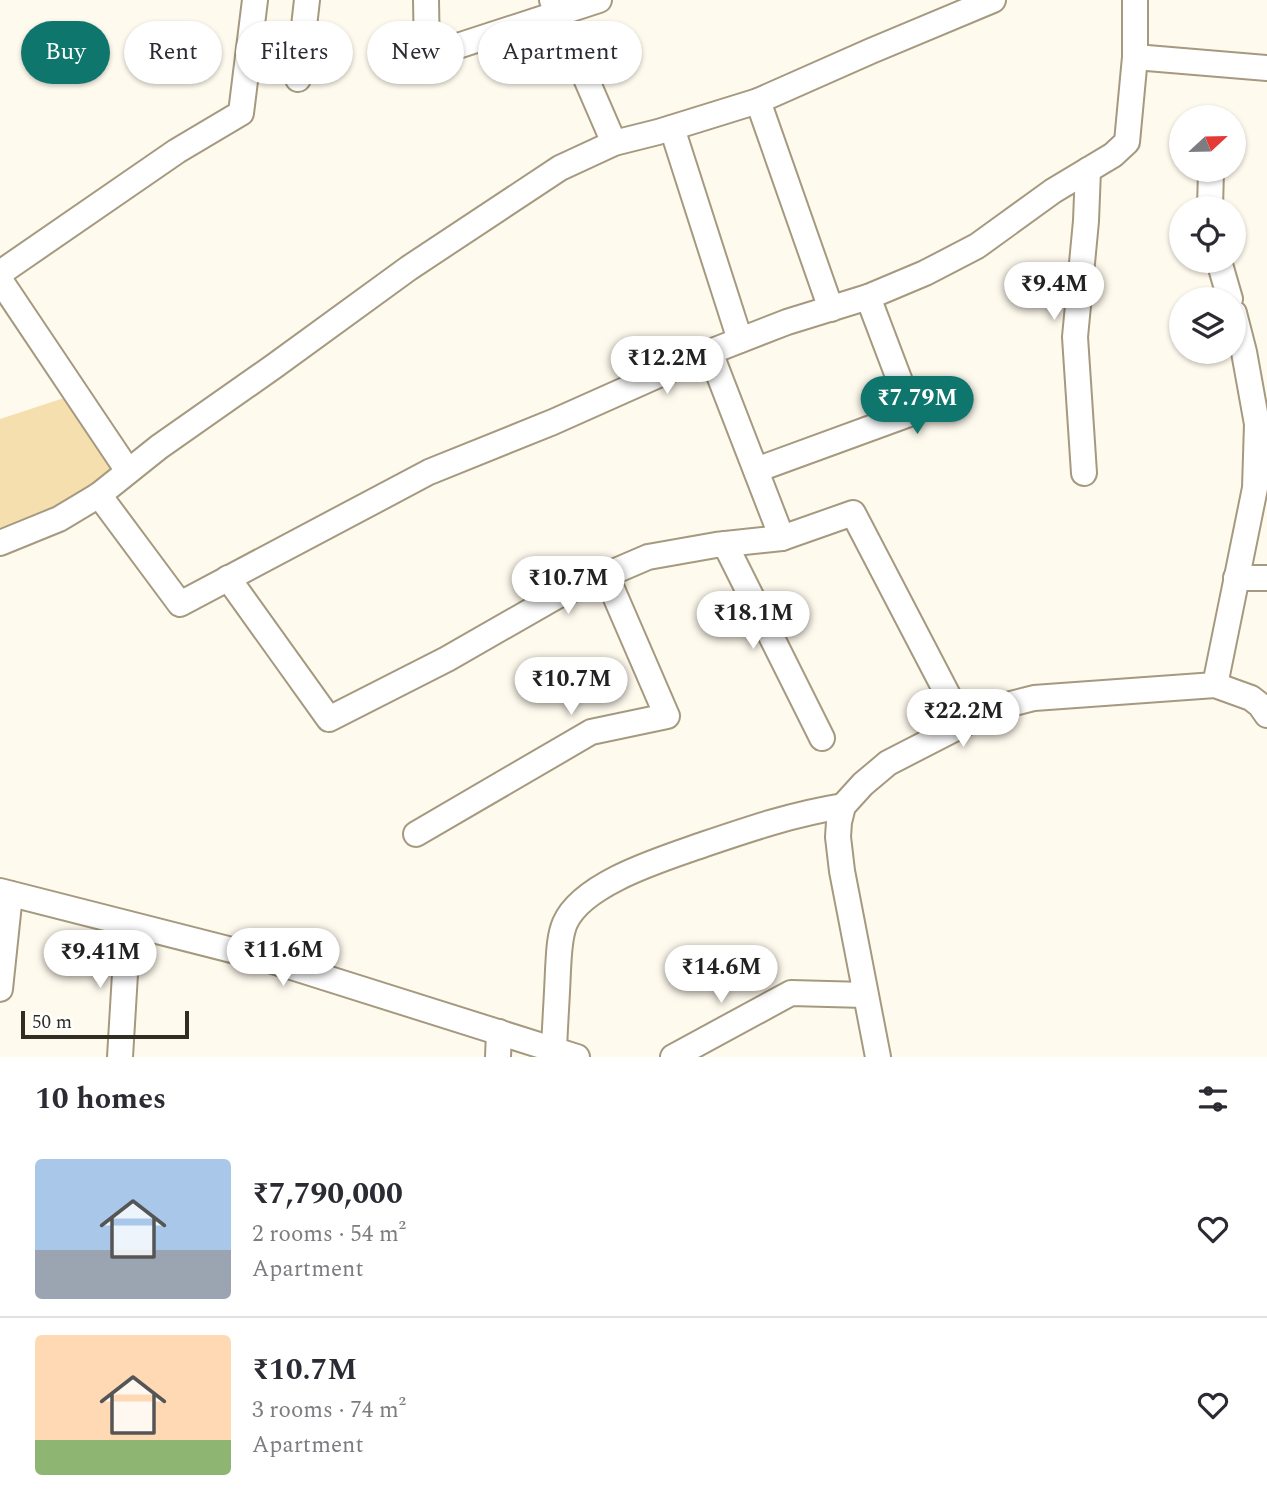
<!DOCTYPE html>
<html lang="en">
<head>
<meta charset="utf-8">
<style>
  :root { --surface:#fff; --page:#f7f7f7; --text:#2b2b33; --muted:#7c7c81; --line:#e1e1e2; --accent:#0f766e }
  body { margin:0; font-family:Spectral,serif; background:var(--page); color:var(--text); height:100vh; display:flex; flex-direction:column; font-size:26px; white-space:nowrap }
  * { box-sizing:border-box; margin:0 }
  p { font-size:23px; color:var(--muted) }
  .icon { flex:none; width:38px; height:38px; fill:none; stroke:currentColor; stroke-width:2; stroke-linecap:round; stroke-linejoin:round }
  .map { position:relative; height:1057px; overflow:hidden }
  .details { display:flex; flex-direction:column; background:var(--surface); flex:1 }
  .details>* { flex:none }
  .banner { position:absolute; left:21px; top:21px; width:700px; height:63px; display:flex; gap:14px }
  .needle { width:46px; rotate:68deg }
  .buttons { position:absolute; left:1169px; top:105px; display:grid; gap:14px }
  .buttons a { display:grid; place-items:center; width:77px; height:77px; border-radius:50%; background:var(--surface); box-shadow:0 2px 5px #0004; font-size:35px }
  .scale { position:absolute; left:21px; bottom:18px; width:168px; box-sizing:border-box; padding-left:7px; border:4px solid #322d23; border-top:0; font-size:19px; line-height:24px; white-space:nowrap; color:#322d23; -webkit-text-stroke:5px #fff; paint-order:stroke }
  .price { position:absolute; translate:-50% -60px; padding:0 16px; border-radius:24px; background:#fff; color:#222; font-size:23px; line-height:46px; filter:drop-shadow(0 2px 4px #0008) }
  .price::after { content:''; position:absolute; left:50%; top:42px; width:21px; height:16px; margin-left:-10px; background:inherit; clip-path:polygon(0 0,100% 0,50% 100%) }
  .price.selected { background:var(--accent); color:#fff }
  ul { padding:0; list-style:none }
  li { display:flex; align-items:center; gap:21px; height:175px; padding:0 35px }
  li+li { border-top:2px solid var(--line) }
  li span { display:grid; place-items:center; flex:none; width:196px; height:140px; border-radius:7px; color:#555 }
  li>.icon { margin-inline-start:auto }
  span .icon { width:84px; height:84px; fill:#fffc; stroke-width:1 }
  li b { font-size:30px }
  h2 { display:flex; justify-content:space-between; align-items:center; height:84px; padding:0 35px; font-size:30px }
  .tag { padding:0 24px; border-radius:32px; background:var(--surface); box-shadow:0 2px 5px #0004; font-size:24px; line-height:63px }
  .tag.selected { background:var(--accent); color:#fff }
  .map>svg:first-child { display:block }
  .green { fill:#f6dfae }
  .lines { fill:none; stroke-linecap:round; stroke-linejoin:round }
  .minor-casing { stroke:#a5997f; stroke-width:28 }
  .minor { stroke:#fff; stroke-width:24 }
</style>
</head>
<body>
<div class="map">
<svg width="1267" height="1057" viewBox="0 0 1267 1057">
  <rect width="100%" height="100%" fill="#fffaee"/>
  <path class="green" d="M67 397 113 472 99 495 0 537V419Z"/>
  <g class="lines">
    <g class="minor-casing">
      <g id="minor">
        <path d="M426 0 427 56 599 0"/>
        <path d="M552 0 614 143"/>
        <path d="M1135 57 1267 68"/>
        <path d="M298 79 307 0"/>
        <path d="M758 101 831 309"/>
        <path d="M672 128 740 340"/>
        <path d="M1210 208 1211 170"/>
        <path d="M1219 261 1230 299"/>
        <path d="M0 273 177 151 241 113 255 0"/>
        <path d="M0 280 128 471"/>
        <path d="M756 470 912 413 868 297"/>
        <path d="M1084 473 1075 337 1086 221 1088 170"/>
        <path d="M99 495 180 604 429 472 553 422 710 352 787 322 868 297 925 273 977 246 1053 191 1113 155 1127 142 1135 57V0"/>
        <path d="M782 538 853 513 963 724"/>
        <path d="M0 543 59 519 99 495 159 447 273 367 409 268 560 168 614 143 658 132 758 101 871 51 993 0"/>
        <path d="M725 544 822 738"/>
        <path d="M228 578 329 719 447 659 557 596 648 557 716 545 782 538 710 352"/>
        <path d="M1236 578H1267"/>
        <path d="M1215 685 1255 488 1257 424 1244 352 1234 313"/>
        <path d="M416 834 591 732 667 716 606 575"/>
        <path d="M0 891 263 958 577 1057"/>
        <path d="M0 989 10 894"/>
        <path d="M554 1050C555 1023 557 997 558 970 559 955 559 937 565 923 583 882 666 858 705 844 752 828 794 814 843 806"/>
        <path d="M120 1057 128 924"/>
        <path d="M498 1057 499 1032"/>
        <path d="M673 1057 791 993 865 995"/>
        <path d="M878 1057 842 871 838 837 839 822 843 806 863 784 888 763 995 708 1034 698 1215 685 1251 698 1260 705 1267 715"/>
      </g>
    </g>
    <use href="#minor" class="minor"/>
  </g>
</svg>
<div class="buttons">
<a><svg class="needle" viewBox="-14 -14 28 28"><path d="M0-13l5 13h-10z" fill="#e53935"/><path d="M0 13l5-13h-10z" fill="#7c7c81"/></svg></a>
<a><svg class="icon" aria-label="locate" viewBox="0 0 24 24"><circle cx="12" cy="12" r="6"/><path d="M12 2v4M12 18v4M2 12h4M18 12h4"/></svg></a>
<a><svg class="icon" aria-label="layers" viewBox="0 0 24 24"><path d="M12 4l9 5-9 5-9-5zM3 14l9 5 9-5"/></svg></a>
</div>
<div class="scale">50 m</div>
<b class="price" style="left:1054px;top:322px">₹9.4M</b>
<b class="price" style="left:667px;top:396px">₹12.2M</b>
<b class="price selected" style="left:917px;top:436px">₹7.79M</b>
<b class="price" style="left:568px;top:616px">₹10.7M</b>
<b class="price" style="left:753px;top:651px">₹18.1M</b>
<b class="price" style="left:571px;top:717px">₹10.7M</b>
<b class="price" style="left:963px;top:749px">₹22.2M</b>
<b class="price" style="left:283px;top:988px">₹11.6M</b>
<b class="price" style="left:100px;top:990px">₹9.41M</b>
<b class="price" style="left:721px;top:1005px">₹14.6M</b>
<div class="banner">
<a class="tag selected">Buy</a>
<a class="tag">Rent</a>
<a class="tag">Filters</a>
<a class="tag">New</a>
<a class="tag">Apartment</a>
</div>
</div>
<section class="details">
<h2>10 homes<svg class="icon" aria-label="filters" viewBox="0 0 24 24"><path d="M4 7h16M4 17h16"/><circle cx="9" cy="7" r="2"/><circle cx="15" cy="17" r="2"/></svg></h2>
<ul>
<li><span style="background:linear-gradient(#a9c7e8 65%,#9aa5b1 0)"><svg class="icon" aria-label="home" viewBox="0 0 24 24"><path d="M3 11l9-7 9 7M6 9v11h12V9"/></svg></span><div><b>₹7,790,000</b><p>2 rooms · 54 m²</p><p>Apartment</p></div><svg class="icon" aria-label="heart" viewBox="0 0 24 24"><path d="M12 20l-8-8c-3-5 5-10 8-4 3-6 11-1 8 4z"/></svg></li>
<li><span style="background:linear-gradient(#ffd9b3 75%,#8fb573 0)"><svg class="icon" aria-label="home" viewBox="0 0 24 24"><path d="M3 11l9-7 9 7M6 9v11h12V9"/></svg></span><div><b>₹10.7M</b><p>3 rooms · 74 m²</p><p>Apartment</p></div><svg class="icon" aria-label="heart" viewBox="0 0 24 24"><path d="M12 20l-8-8c-3-5 5-10 8-4 3-6 11-1 8 4z"/></svg></li>
</ul>
</section>
</body>
</html>
